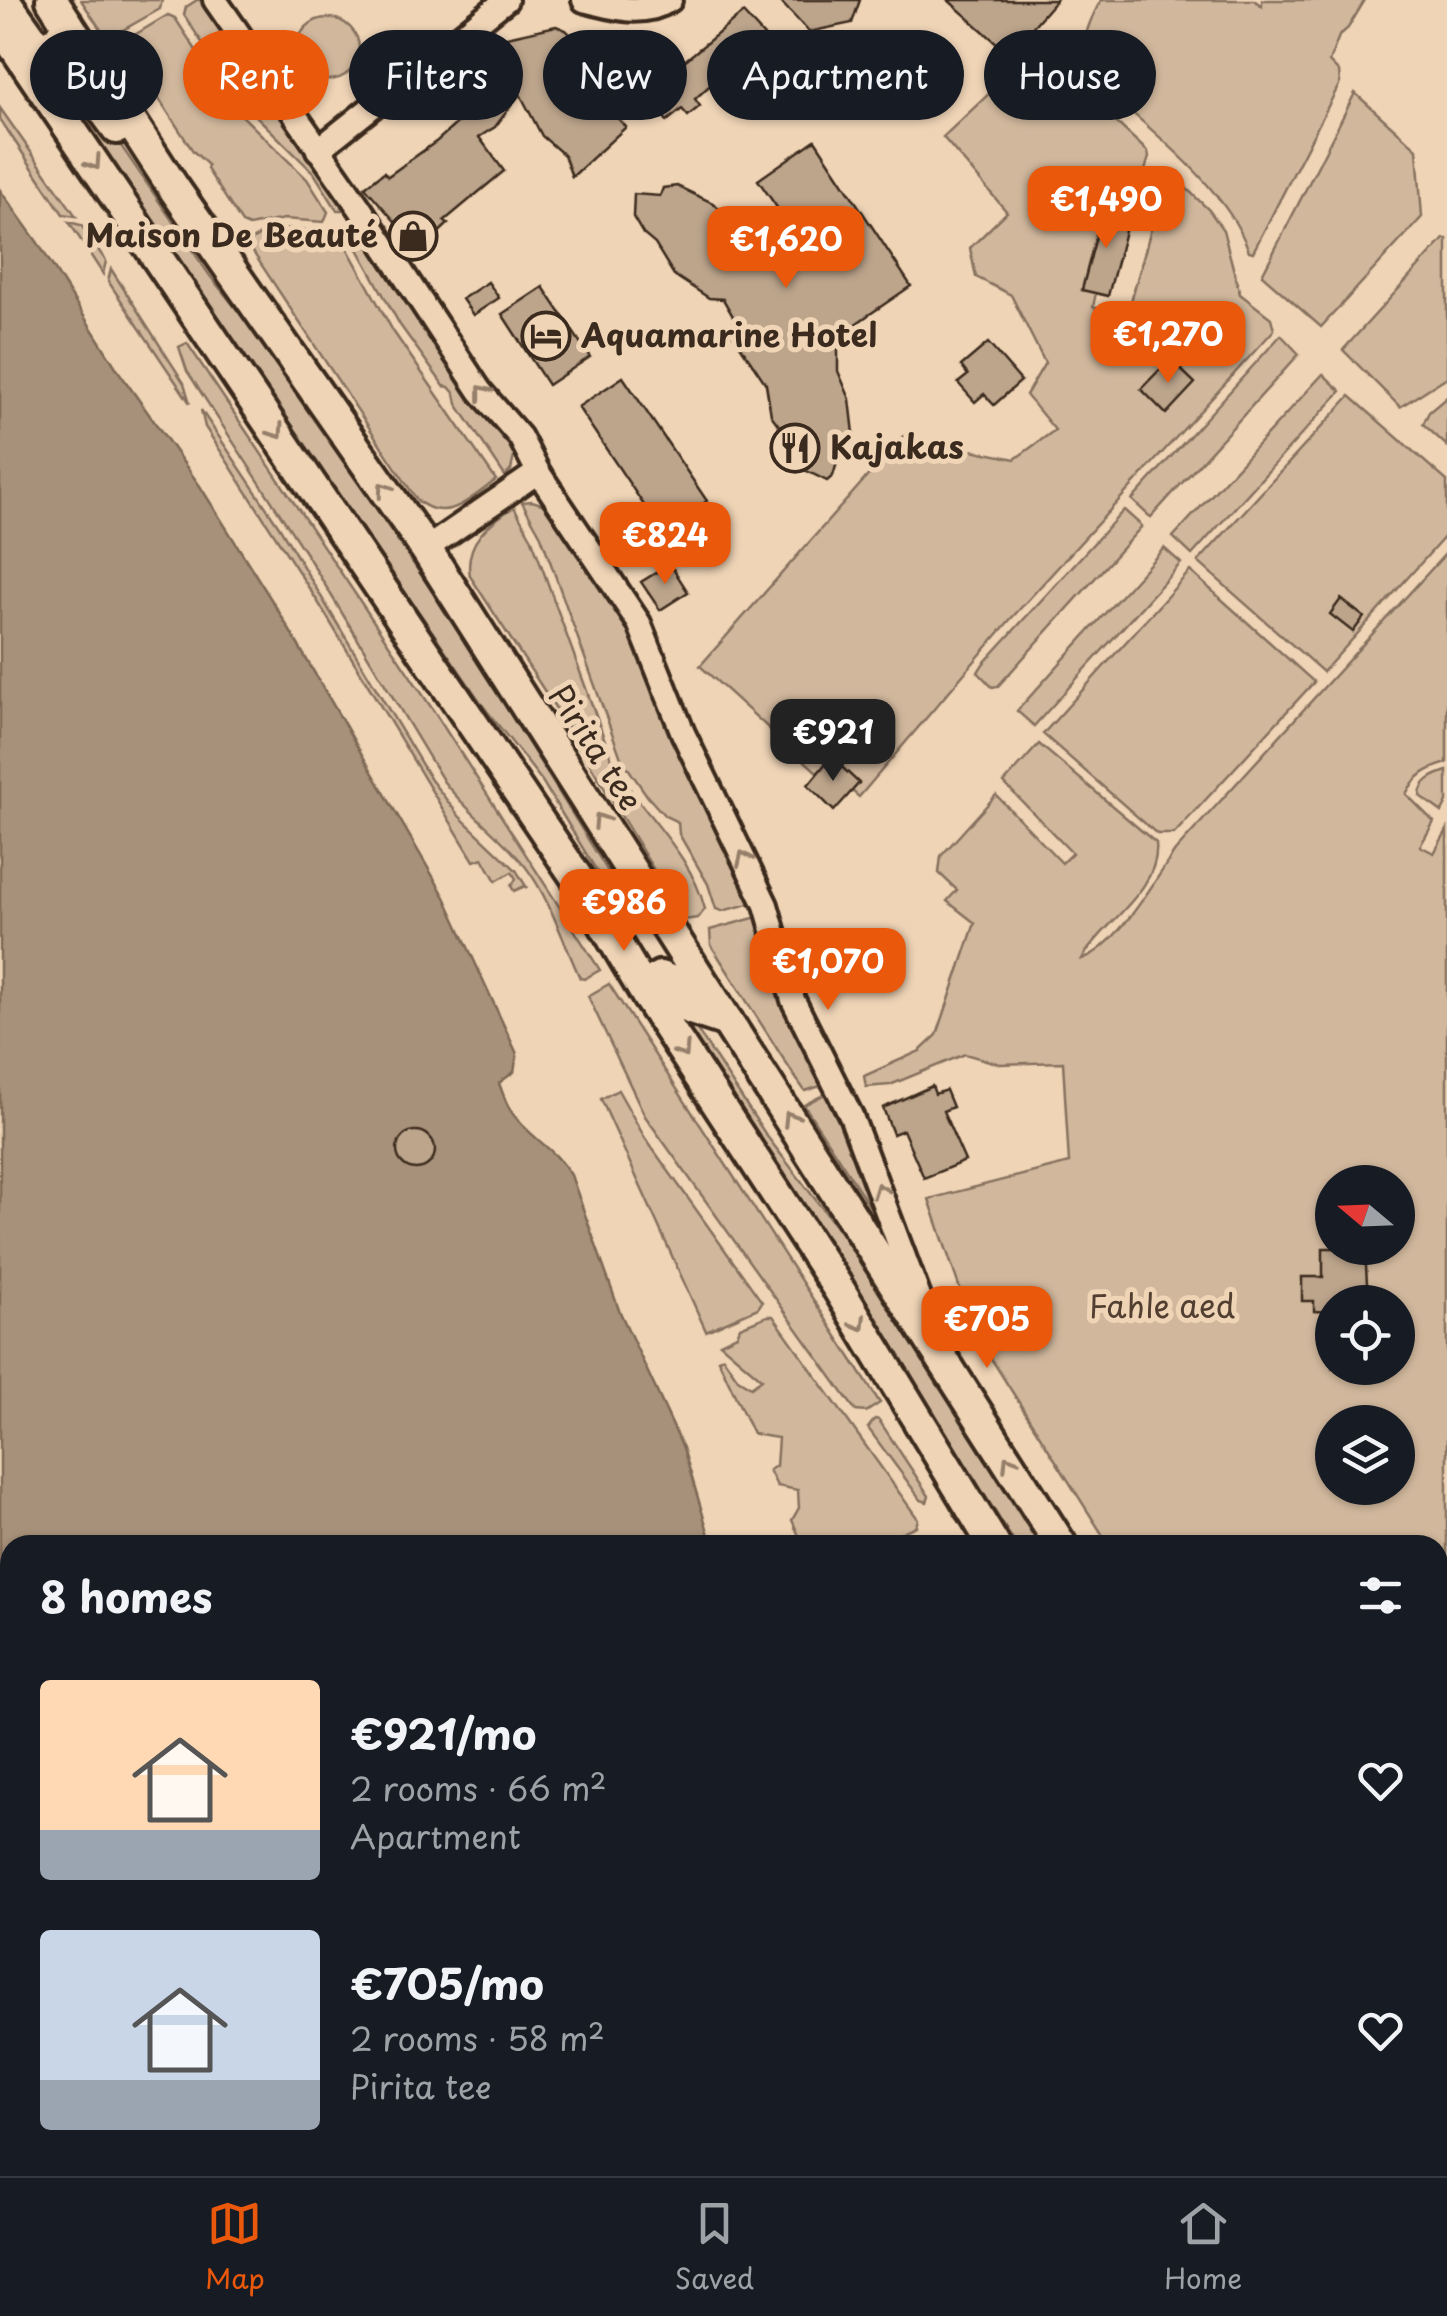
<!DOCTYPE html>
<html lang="en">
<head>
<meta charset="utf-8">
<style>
  :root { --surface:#171b24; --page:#242831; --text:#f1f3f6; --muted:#9ea1a6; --line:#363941; --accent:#ea580c }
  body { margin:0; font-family:"Playpen Sans",sans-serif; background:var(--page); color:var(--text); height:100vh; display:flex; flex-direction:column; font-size:38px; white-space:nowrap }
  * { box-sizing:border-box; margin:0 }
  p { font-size:32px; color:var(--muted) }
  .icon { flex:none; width:55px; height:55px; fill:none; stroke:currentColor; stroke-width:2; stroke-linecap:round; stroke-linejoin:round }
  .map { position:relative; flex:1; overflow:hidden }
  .panel { position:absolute; left:0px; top:1535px; width:1448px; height:642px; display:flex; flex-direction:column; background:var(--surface); border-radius:30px 30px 0 0; box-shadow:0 2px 8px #0004 }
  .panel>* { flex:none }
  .hud { position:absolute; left:30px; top:30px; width:1388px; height:90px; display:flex; gap:20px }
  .needle { width:65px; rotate:289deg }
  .buttons { position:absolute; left:1315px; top:1165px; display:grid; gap:20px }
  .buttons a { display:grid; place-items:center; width:100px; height:100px; border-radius:50%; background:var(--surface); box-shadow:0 2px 8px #0004; font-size:50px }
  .price { position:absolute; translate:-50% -85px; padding:0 22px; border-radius:20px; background:var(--accent); color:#fff; font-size:32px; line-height:65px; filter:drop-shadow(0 2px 5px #0008) }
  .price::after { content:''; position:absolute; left:50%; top:60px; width:30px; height:22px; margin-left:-15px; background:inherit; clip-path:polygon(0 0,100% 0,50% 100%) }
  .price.on { background:#222; color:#fff }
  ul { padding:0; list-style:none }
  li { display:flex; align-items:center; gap:30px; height:250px; padding:0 40px }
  li span { display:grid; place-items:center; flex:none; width:280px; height:200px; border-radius:10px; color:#555 }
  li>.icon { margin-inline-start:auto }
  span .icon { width:120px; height:120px; fill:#fffc; stroke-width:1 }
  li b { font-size:42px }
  h2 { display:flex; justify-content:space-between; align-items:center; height:120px; padding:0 40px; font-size:42px }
  .pill { padding:0 35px; border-radius:45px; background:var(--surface); box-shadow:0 2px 8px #0004; font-size:35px; line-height:90px }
  .pill.on { background:var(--accent); color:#fff }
  .dock { display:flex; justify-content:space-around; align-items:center; height:140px; border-top:2px solid var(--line); background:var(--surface); font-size:28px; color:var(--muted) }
  .dock a { display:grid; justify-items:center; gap:5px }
  .dock .on { color:var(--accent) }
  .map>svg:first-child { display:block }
  .green { fill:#d1b89d; stroke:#86715e; stroke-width:2.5; fill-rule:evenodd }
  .water { fill:#a8917a; stroke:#7c6855; stroke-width:2.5 }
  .building { fill:#bda58c; stroke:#3b2a1e; stroke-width:2.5 }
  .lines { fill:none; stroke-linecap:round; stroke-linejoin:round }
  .minor-casing { stroke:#3b2a1e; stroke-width:30 }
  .secondary-casing { stroke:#3b2a1e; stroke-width:38 }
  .primary-casing { stroke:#3b2a1e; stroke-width:42 }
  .minor { stroke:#efd4b6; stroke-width:22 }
  .secondary { stroke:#efd4b6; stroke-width:30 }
  .primary { stroke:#efd4b6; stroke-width:35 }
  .oneway { stroke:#957f6a }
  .labels { text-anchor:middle; stroke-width:10; stroke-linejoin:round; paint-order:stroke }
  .poi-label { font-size:32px; font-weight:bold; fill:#3b2a1e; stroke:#efd4b6; text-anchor:start }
  .street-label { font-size:32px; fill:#3b2a1e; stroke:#efd4b6 }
  .park-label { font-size:32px; fill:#523f31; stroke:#efd4b6 }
</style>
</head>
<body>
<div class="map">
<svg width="1447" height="2176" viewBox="0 0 1447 2176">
  <rect width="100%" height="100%" fill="#efd4b6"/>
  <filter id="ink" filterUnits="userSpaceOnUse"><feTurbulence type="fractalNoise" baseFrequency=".01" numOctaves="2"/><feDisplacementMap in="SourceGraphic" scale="20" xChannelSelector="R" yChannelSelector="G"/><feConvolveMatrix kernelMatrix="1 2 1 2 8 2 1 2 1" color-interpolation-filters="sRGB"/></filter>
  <g filter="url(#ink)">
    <g class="green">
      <path d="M81 0H162L160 9 107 39Z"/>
      <path d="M197 0H210L349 210H337L314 173 251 111V103L246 98 239 99 184 15 186 7Z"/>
      <path d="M1101 0H1254L1262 6V0H1365L1348 28 1339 36 1329 62 1339 72 1340 83 1253 252 1249 251C1224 183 1147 128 1094 79 1077 49 1085 29 1101 0Z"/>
      <path d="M168 15 175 18 233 107 307 179 328 212 324 222 284 219 249 226 242 223 207 169 208 165 193 151 124 45 126 40Z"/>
      <circle cx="328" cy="49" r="31"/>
      <path d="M1014 70 1071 80 1148 152 1149 157 1135 205 1130 212 1103 207 1082 289 1096 293 1093 307 1104 310 1121 324 1130 305 1161 193 1168 182 1178 180 1209 210 1223 230 1240 294 1271 318 1274 330 1008 622 859 797 852 791 858 783 832 758 818 773 700 666 903 436 1015 459 1055 430 1026 395 1045 363 1011 295 976 277 970 248 1007 212 943 137Z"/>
      <path d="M1355 93 1417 149 1422 217 1321 327 1262 275Z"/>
      <path d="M0 108 76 216 63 214 0 119Z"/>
      <path d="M89 111 98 112 210 276 267 347 459 631 630 907 628 912 621 911 542 781 484 707 84 123V116Z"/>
      <path d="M353 220 501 425 515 452 511 470 505 476 457 404 455 394 449 387 444 386 400 325 347 229Z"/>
      <path d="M69 222 81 225 106 261 103 274Z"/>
      <path d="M291 229 339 233 393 331 496 480C471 498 446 525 417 500L247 243 265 232Z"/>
      <path d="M1444 239H1447V377L1400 407 1343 350Z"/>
      <path d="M111 269 184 383 190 403 108 281Z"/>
      <path d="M1281 335 1299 354 1151 517 1148 515 1132 500Z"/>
      <path d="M187 343 431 707 600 970 584 979 580 978C563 941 549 897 525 866 500 835 468 813 444 782L310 560 187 371 179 347Z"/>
      <path d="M1323 374 1341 391 1192 555 1173 537Z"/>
      <path d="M1350 396 1447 481V534L1323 672 1198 562Z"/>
      <path d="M1447 397V446L1423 424 1429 412Z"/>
      <path d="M201 410 280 528 431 780 460 817 516 870 527 888 525 886 514 891 511 886 516 879 512 872 496 881 483 858 474 861 318 602 205 427Z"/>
      <path d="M532 501 542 504 553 515 634 641 656 705 664 712 757 902 722 911 716 909 708 884 679 834 678 822 665 816 648 797 621 758 541 536 522 502Z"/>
      <path d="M514 507 531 537 612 760C640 814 689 848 705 909L698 918 684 920 564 721 470 576C464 542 489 523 514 507Z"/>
      <path d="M1124 510 1142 526 998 686 992 687 978 672 983 664Z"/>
      <path d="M1164 548 1181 563 1034 726 1017 711Z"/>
      <path d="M1447 552V763C1427 769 1416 775 1406 794L1434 822 1420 846 1434 853 1447 830V1738L1438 1770V1545H1109L975 1333 929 1199 1069 1163 1063 1062 1000 1064 965 1054 890 1085 866 1087 864 1076 920 1051 937 1035 975 923 947 901 957 890 939 873 941 856 996 795 1062 863 1072 853 1004 783 1039 744 1156 843C1161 890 1102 923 1082 959 1116 948 1154 882 1175 851ZM1332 1182H1398V1248H1332ZM1332 1302H1398V1368H1332ZM1332 1422H1398V1488H1332Z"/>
      <path d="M1190 571 1314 682 1174 834H1157L1043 734Z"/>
      <path d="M1447 771V802L1442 812 1420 796C1420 781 1434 775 1447 771Z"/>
      <path d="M761 916 827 1084 805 1091 793 1074 711 945 710 930Z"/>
      <path d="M609 984 880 1403 866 1412 856 1411 645 1116 588 996Z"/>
      <path d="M675 996 766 1135 858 1255 1039 1545H1016L820 1232 667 998Z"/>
      <path d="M618 1090 645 1138 762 1302 758 1308 706 1331 601 1099Z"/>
      <path d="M831 1091 885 1230 804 1105Z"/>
      <path d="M767 1316H773L918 1519 916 1526 873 1545H803L792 1520 799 1508 798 1490 777 1486 769 1470 776 1466 778 1438 753 1434 718 1359 723 1357 738 1379 751 1387 762 1379 720 1343 737 1335 740 1327Z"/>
      <path d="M875 1419 879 1420 929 1496 927 1502 921 1500 868 1428Z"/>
      <path d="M1447 1967V2052L1438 2063V2016Z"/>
      <path d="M1045 2168H1345L1348 2176H1048Z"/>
    </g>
    <path class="water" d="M0 190 38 243 119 372 200 486 279 612 445 897 517 1054 514 1072 499 1083C503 1094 506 1105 513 1114 530 1138 555 1148 571 1175L619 1310 683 1448 712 1545H10V2168H885L886 2176H0Z"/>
    <g class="building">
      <path d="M779 0H860L852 23 809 32Z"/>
      <path d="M948 0H1056L1009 54Z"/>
      <path d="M743 13 764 36 695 99 700 106 688 116 682 109 667 121 649 99 664 86 660 81Z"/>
      <path d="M556 26 566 30 579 43 563 57 577 74 589 76 600 85 613 102 607 107 626 127 572 177 564 155 542 136 520 94 495 127 479 137 504 171 444 221 448 224 420 250 365 187 384 172 388 176 437 141 473 109 445 82 498 39Z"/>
      <path d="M815 140 911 286 838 336V371L850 399 855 442 853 452 848 456H839L833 476 827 481 803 469 791 442 771 415 766 384 733 335 734 318 723 299 709 298 674 275 655 244 643 234 633 217 634 194 660 196 663 188 677 186 713 203 748 233 807 251 758 180Z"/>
      <path d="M1104 206 1130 212 1108 296 1082 290Z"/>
      <path d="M488 282 499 298 473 315 462 299Z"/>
      <path d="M543 287 590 357 548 385 502 314Z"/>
      <path d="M988 343 1021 381 994 405 984 394 975 402 958 383 968 375 961 366Z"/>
      <path d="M1170 359 1195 383 1166 414 1141 389Z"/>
      <path d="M623 377 707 501 662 532 578 407Z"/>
      <path d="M670 564 688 592 660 610 641 582Z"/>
      <path d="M1341 599 1364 617 1353 632 1330 614Z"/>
      <path d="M831 757 859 783 834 811 808 785Z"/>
      <path d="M932 1086 935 1094 946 1090 953 1107 943 1111 965 1161 924 1178 903 1130 893 1134 883 1108Z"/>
      <circle cx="416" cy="1150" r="19"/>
      <path d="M1323 1248H1365L1368 1302H1332V1312L1314 1311V1301H1302V1277H1323Z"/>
    </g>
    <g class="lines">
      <g class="minor-casing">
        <g id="minor">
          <path d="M215 0 359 207 480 391 520 437 538 472 639 623 683 733 766 905 793 1000 851 1116 928 1321"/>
          <path d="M584 0C614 8 643 17 670 0"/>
          <path d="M318 150 506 0"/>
          <path d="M426 549 538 472"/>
        </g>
      </g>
      <g class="secondary-casing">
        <g id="secondary">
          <path d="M4 0 36 45 48 47 60 38 67 23"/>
          <path d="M52 0 173 187 426 549 1061 1545"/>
          <path d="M0 25 577 878 648 997 838 1288 994 1545"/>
          <path d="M66 122 71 103 84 95 97 101 117 128"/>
          <path d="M648 997 652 983 660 977 673 982 691 1009 727 1021"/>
          <path d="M1438 1839 1447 1827"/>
          <path d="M1438 2086 1447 2081"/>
          <path d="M1363 2168 1366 2176"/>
          <path d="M1429 2168 1431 2176"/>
        </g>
      </g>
      <g class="primary-casing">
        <g id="primary">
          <path d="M1438 1928 1447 1888"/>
          <path d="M1399 2176 1400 2168"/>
        </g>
      </g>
      <use href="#minor" class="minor"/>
      <use href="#secondary" class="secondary"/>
      <use href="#primary" class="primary"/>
    </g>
    <defs><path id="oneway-chevron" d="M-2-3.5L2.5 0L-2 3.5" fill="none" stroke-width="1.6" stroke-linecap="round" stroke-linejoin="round" transform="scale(2.5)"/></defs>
    <g class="oneway">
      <use href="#oneway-chevron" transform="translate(94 163) rotate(56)"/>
      <use href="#oneway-chevron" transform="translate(483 392) rotate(-128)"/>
      <use href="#oneway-chevron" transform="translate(277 432) rotate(56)"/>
      <use href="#oneway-chevron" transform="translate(384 489) rotate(-125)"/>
      <use href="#oneway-chevron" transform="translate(600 820) rotate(-123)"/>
      <use href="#oneway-chevron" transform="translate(744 858) rotate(-115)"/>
      <use href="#oneway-chevron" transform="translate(683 1051) rotate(57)"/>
      <use href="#oneway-chevron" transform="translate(790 1118) rotate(-122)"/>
      <use href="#oneway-chevron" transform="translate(880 1190) rotate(-111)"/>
      <use href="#oneway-chevron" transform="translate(859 1324) rotate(59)"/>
      <use href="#oneway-chevron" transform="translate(1009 1462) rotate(-122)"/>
    </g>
  </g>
  <defs>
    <g id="shop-ring" transform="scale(2.5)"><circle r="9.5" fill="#efd4b6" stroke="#3b2a1e" stroke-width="1.5"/><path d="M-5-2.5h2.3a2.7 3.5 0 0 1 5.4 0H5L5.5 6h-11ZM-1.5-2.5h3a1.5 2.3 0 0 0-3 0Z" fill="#3b2a1e"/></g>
    <g id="hotel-ring" transform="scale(2.5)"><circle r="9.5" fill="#efd4b6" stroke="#3b2a1e" stroke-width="1.5"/><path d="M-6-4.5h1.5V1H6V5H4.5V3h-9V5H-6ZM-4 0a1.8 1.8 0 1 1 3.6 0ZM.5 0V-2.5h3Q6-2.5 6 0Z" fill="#3b2a1e"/></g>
    <g id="restaurant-ring" transform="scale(2.5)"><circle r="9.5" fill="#efd4b6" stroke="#3b2a1e" stroke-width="1.5"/><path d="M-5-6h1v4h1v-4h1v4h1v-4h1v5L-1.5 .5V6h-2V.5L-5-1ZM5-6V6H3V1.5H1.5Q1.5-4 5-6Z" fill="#3b2a1e"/></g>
  </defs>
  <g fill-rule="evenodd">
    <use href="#shop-ring" x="413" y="236"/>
    <use href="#hotel-ring" x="546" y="336"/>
    <use href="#restaurant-ring" x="795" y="448"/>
  </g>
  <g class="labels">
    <g class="poi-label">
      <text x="378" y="247" text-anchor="end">Maison De Beauté</text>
      <text x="581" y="347">Aquamarine Hotel</text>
      <text x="830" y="459">Kajakas</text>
    </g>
    <g class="street-label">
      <text transform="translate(595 748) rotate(57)" y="11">Pirita tee</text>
    </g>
    <g class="park-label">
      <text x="1162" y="1318">Fahle aed</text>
    </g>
  </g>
</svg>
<div class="buttons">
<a><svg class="needle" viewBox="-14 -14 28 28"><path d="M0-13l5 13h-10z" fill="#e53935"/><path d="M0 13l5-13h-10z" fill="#9ea1a6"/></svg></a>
<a><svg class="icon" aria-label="locate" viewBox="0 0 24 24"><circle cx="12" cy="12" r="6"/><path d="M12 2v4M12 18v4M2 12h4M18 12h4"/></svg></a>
<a><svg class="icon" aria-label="layers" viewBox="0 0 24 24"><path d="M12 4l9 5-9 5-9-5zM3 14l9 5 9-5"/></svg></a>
</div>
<b class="price" style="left:1106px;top:251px">€1,490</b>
<b class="price" style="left:786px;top:291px">€1,620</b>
<b class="price" style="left:1168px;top:386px">€1,270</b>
<b class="price" style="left:665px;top:587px">€824</b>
<b class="price on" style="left:833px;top:784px">€921</b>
<b class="price" style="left:624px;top:954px">€986</b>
<b class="price" style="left:828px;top:1013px">€1,070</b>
<b class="price" style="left:987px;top:1371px">€705</b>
<div class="hud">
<a class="pill">Buy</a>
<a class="pill on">Rent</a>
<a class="pill">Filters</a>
<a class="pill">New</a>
<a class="pill">Apartment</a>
<a class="pill">House</a>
</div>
<section class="panel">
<h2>8 homes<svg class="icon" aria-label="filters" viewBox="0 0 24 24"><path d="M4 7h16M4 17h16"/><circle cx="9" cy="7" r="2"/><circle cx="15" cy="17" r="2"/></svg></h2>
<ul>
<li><span style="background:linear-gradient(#ffd9b3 75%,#9aa5b1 0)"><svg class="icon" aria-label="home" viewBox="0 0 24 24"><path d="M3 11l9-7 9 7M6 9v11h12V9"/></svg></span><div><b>€921/mo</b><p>2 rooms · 66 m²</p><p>Apartment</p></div><svg class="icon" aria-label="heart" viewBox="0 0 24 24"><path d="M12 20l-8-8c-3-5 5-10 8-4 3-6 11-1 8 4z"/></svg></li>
<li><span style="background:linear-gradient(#c9d6e8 75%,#9aa5b1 0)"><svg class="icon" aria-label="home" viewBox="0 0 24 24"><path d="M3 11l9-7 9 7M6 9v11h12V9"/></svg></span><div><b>€705/mo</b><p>2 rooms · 58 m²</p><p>Pirita tee</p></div><svg class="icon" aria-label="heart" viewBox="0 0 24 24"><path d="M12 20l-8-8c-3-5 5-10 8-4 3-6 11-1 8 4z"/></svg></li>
</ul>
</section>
</div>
<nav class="dock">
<a class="on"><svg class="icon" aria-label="map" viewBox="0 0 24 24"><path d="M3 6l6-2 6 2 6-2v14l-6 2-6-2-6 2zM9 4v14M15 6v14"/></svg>Map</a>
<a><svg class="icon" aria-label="saved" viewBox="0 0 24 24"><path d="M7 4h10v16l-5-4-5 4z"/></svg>Saved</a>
<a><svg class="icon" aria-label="home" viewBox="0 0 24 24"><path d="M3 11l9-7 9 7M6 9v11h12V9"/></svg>Home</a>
</nav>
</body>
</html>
